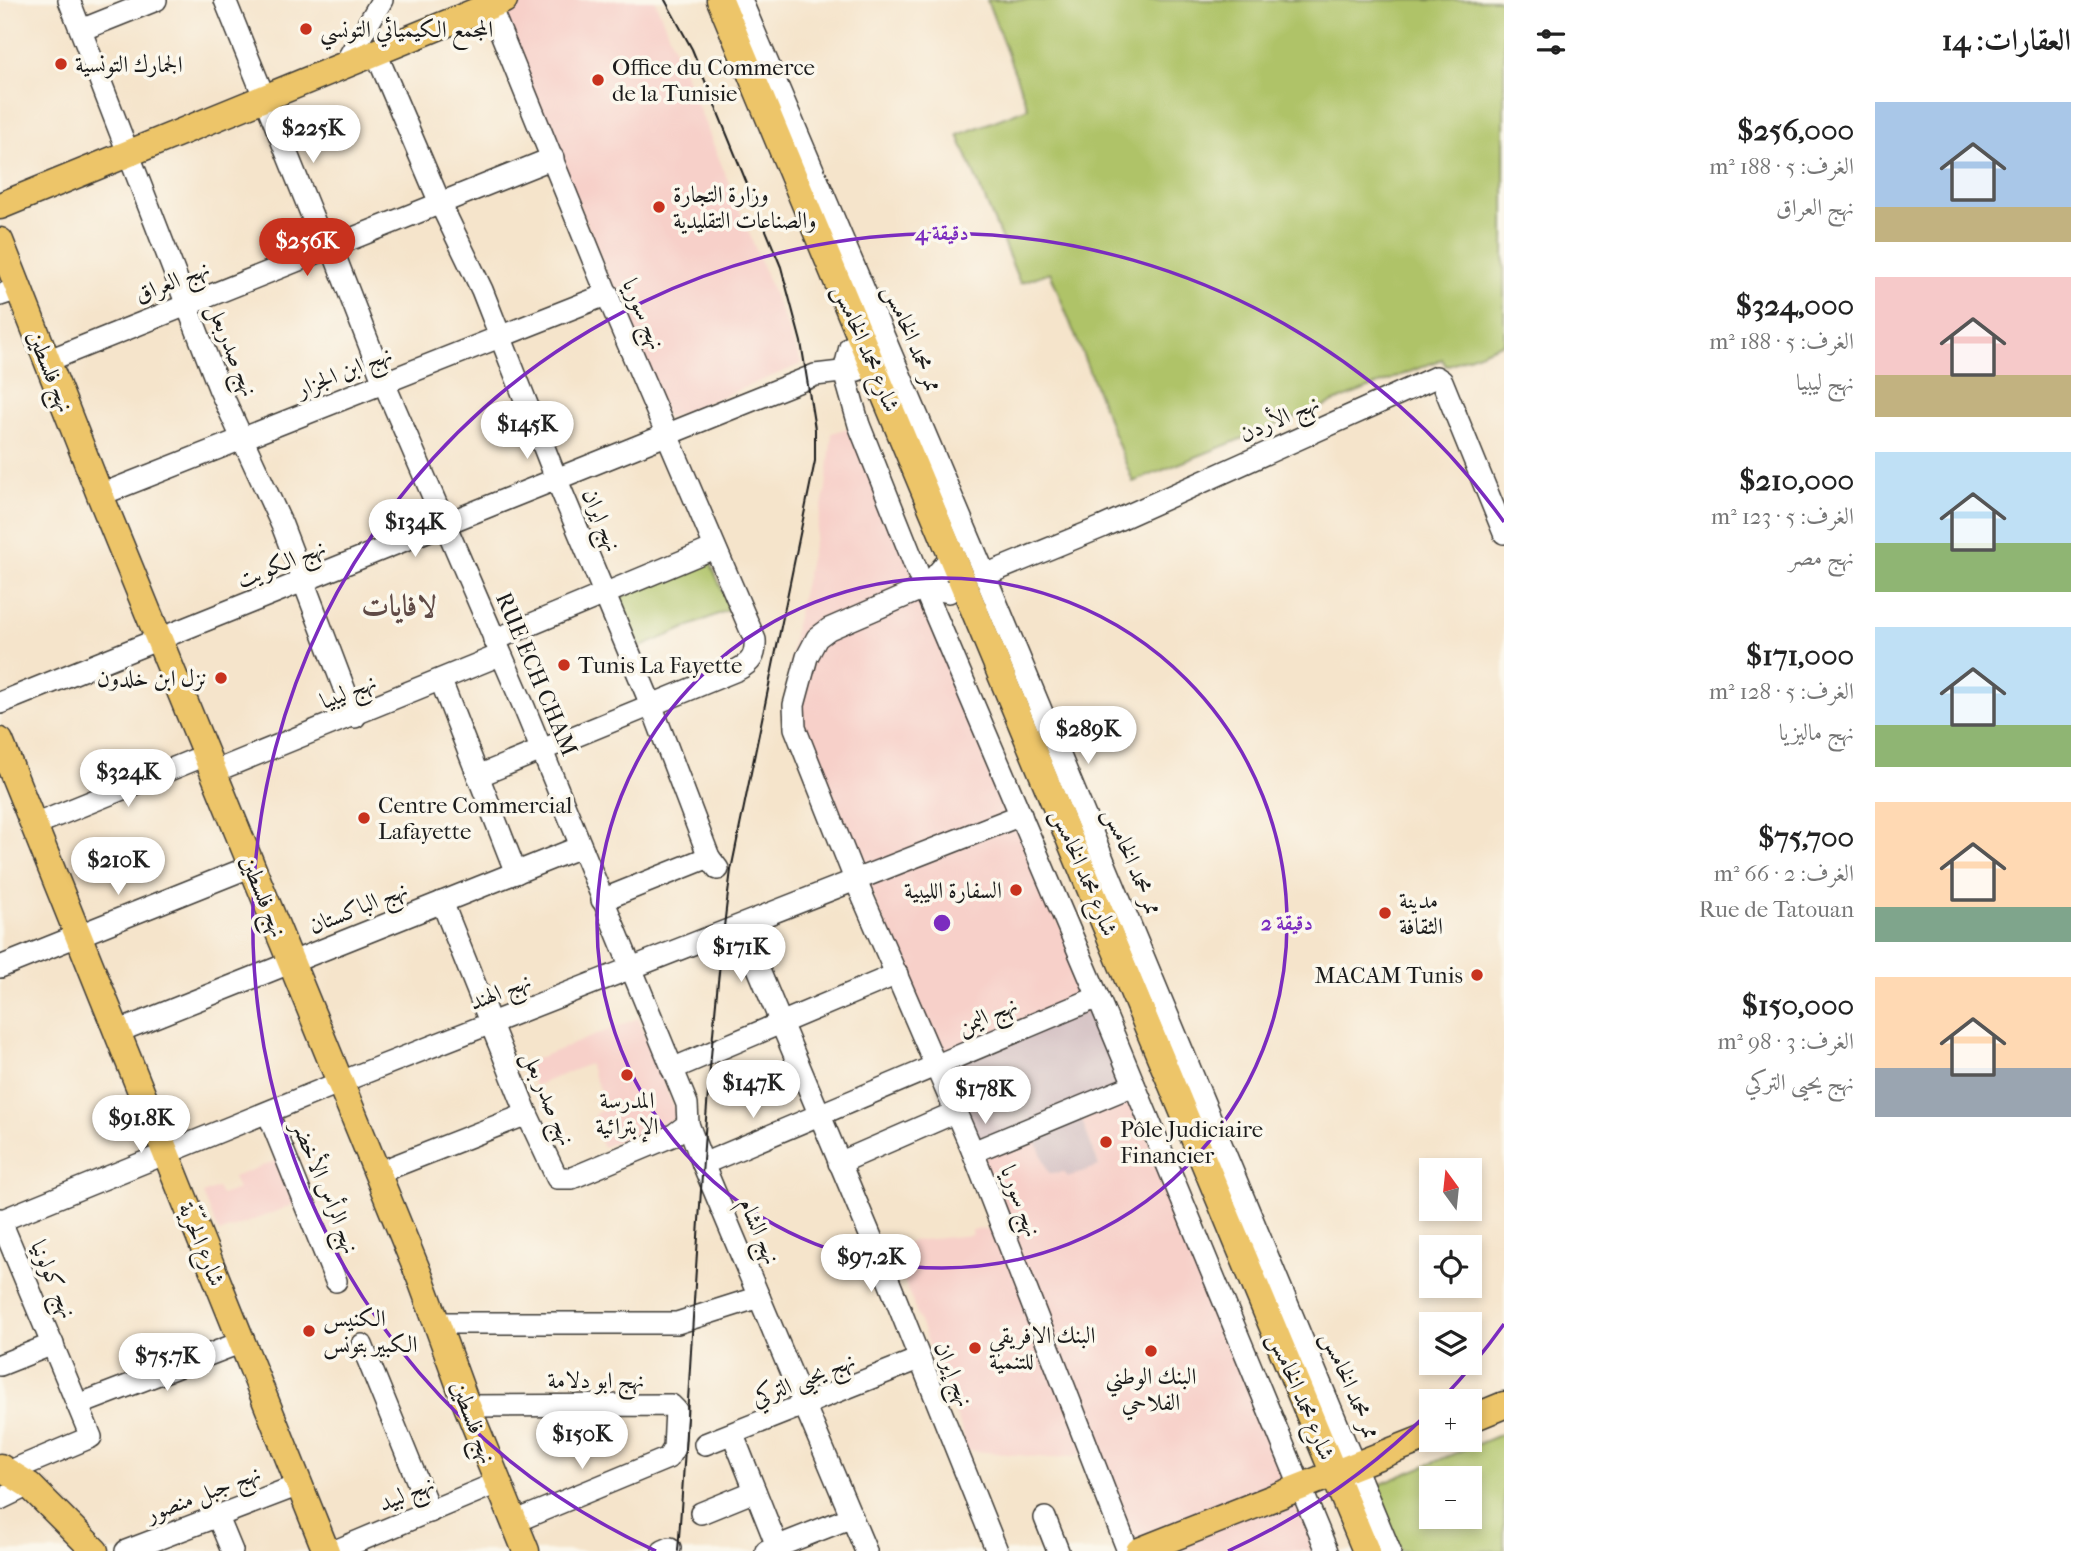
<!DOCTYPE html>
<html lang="ar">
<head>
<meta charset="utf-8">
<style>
  :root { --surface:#fff; --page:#f2f2f2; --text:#222; --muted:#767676; --accent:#c8321e }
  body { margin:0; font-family:"IM FELL French Canon",Amiri,serif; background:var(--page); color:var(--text); direction:rtl; height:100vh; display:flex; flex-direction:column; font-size:26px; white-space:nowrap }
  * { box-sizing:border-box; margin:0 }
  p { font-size:23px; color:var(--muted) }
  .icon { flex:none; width:38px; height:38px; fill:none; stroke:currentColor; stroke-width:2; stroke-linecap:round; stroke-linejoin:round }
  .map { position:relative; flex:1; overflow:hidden; direction:ltr }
  .sheet { display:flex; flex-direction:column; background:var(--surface); width:595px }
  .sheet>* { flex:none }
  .needle { width:46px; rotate:345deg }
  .fabs { position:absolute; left:1419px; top:1158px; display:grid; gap:14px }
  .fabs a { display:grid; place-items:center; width:63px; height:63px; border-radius:0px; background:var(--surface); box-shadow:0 4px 10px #0003; font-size:35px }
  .price { position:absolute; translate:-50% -60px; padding:0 16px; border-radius:24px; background:#fff; color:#222; font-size:23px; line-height:46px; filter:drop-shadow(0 2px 4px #0008) }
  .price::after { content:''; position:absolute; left:50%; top:42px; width:21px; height:16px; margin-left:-10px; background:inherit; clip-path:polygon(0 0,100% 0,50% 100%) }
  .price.active { background:var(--accent); color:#fff }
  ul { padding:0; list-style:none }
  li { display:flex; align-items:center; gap:21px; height:175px; padding:0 28px }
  li span { display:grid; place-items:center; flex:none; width:196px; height:140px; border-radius:0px; color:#555 }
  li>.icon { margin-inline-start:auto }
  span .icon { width:84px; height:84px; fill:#fffc; stroke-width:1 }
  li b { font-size:30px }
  h2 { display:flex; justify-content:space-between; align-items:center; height:84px; padding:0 28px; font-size:30px }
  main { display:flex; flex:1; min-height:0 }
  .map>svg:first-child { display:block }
  .built { fill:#f7d0c9 }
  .industrial { fill:#d2bec1 }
  .green { fill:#afc367; stroke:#667042; stroke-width:2; fill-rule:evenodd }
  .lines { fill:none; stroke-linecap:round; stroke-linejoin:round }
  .minor-casing { stroke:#3d3a36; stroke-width:24 }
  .major-casing { stroke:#3d3a36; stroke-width:29 }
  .minor { stroke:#fff; stroke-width:21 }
  .major { stroke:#edc569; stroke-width:26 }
  .tram { stroke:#1c1c1c; stroke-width:2 }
  .ring { fill:none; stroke:#7b2cbf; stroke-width:3.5 }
  .poi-dot { fill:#c8321e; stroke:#fbf7ec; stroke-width:2.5 }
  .labels { text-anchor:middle; stroke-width:7; stroke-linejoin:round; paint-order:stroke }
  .poi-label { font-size:23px; fill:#1c1c1c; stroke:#fbf7ec; text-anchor:start }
  .street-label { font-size:23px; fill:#1c1c1c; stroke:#fbf7ec }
  .district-label { font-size:30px; font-weight:bold; fill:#604b47; stroke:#fbf7ec }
  .centre { fill:#7b2cbf; stroke:#fbf7ec; stroke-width:3.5 }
  .ring-label { font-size:21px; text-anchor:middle; font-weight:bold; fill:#7b2cbf; stroke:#fbf7ec; stroke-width:7; stroke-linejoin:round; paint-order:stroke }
</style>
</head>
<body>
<main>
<section class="sheet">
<h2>العقارات: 14<svg class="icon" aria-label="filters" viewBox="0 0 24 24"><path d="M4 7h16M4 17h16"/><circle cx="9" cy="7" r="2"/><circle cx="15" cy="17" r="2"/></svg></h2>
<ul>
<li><span style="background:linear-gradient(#a9c7e8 75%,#c2b280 0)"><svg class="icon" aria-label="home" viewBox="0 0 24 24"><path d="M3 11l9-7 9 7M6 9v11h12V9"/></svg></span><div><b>$256,000</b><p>الغرف: 5 · 188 m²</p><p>نهج العراق</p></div></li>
<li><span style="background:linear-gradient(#f6c9c9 70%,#c2b280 0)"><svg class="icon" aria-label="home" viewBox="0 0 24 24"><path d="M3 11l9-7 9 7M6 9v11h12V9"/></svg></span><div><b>$324,000</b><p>الغرف: 5 · 188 m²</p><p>نهج ليبيا</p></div></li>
<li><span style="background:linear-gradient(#bfe0f5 65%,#8fb573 0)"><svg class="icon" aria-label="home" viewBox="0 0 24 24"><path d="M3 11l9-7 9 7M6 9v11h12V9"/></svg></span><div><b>$210,000</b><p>الغرف: 5 · 123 m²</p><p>نهج مصر</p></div></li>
<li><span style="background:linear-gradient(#bfe0f5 70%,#8fb573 0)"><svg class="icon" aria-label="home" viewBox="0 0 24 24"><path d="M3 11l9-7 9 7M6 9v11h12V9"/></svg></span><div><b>$171,000</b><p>الغرف: 5 · 128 m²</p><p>نهج ماليزيا</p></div></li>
<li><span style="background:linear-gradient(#ffd9b3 75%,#7fa58c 0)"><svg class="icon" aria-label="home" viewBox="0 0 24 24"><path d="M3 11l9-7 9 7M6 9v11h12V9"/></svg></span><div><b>$75,700</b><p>الغرف: 2 · 66 m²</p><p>Rue de Tatouan</p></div></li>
<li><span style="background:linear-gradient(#ffd9b3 65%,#9aa5b1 0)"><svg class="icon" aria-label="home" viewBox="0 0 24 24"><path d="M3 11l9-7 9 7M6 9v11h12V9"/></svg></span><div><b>$150,000</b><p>الغرف: 3 · 98 m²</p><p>نهج يحيى التركي</p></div></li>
</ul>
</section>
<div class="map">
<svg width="1504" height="1551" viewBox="0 0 1504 1551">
  <rect width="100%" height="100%" fill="#fbf7ec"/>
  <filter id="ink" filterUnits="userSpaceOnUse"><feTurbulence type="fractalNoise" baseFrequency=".0143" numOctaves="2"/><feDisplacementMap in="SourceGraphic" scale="14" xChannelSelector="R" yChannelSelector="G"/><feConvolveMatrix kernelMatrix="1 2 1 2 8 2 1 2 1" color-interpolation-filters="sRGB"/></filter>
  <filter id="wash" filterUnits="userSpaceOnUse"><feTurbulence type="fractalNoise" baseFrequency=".00686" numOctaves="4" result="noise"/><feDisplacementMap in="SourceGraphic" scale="28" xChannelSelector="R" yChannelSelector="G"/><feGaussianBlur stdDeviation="1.57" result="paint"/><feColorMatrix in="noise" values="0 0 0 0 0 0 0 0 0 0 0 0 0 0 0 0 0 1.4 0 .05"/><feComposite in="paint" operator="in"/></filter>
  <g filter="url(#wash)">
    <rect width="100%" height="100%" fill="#f5e4cb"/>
    <g class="built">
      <path d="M532 0H655L802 364 667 419 500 13Z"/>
      <path d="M851 427 1095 1008 946 1067 786 694 795 626 826 488 832 433Z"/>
      <path d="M638 1018 678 1117 603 1147 593 1125 596 1113 607 1108 589 1064 535 1086 526 1063Z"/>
      <path d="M1131 1098 1319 1551H1134L1096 1450 1075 1456 1052 1458 963 1450 964 1436 892 1249 911 1241 972 1235 971 1230 995 1229 967 1157 1034 1136 1099 1165 1081 1118Z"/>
      <path d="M278 1160 295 1204 219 1233 203 1194 217 1188 221 1195 238 1189 233 1177Z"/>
    </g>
    <path class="industrial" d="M1095 1008 1131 1098 1081 1118 1099 1166 1068 1177 1064 1172 1049 1173 1034 1136 982 1157 946 1067Z"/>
    <g class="green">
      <path d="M987 0H1504V343L1446 366 1442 359 1133 482 1050 272 1020 283 958 135 1028 108Z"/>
      <path d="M709 559 730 609 639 648 617 598Z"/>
      <path d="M1504 1433V1551H1400L1374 1487ZM1432 1479H1470V1517H1432Z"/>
    </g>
  </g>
  <g filter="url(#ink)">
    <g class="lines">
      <g class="minor-casing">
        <g id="minor">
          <path d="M69 0 219 388 282 525 355 717"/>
          <path d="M225 0 325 248"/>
          <path d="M741 0 985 575 1390 1551"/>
          <path d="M81 30 156 0"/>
          <path d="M376 53 440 203 482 290 556 478 652 707 709 857 718 869"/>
          <path d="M344 65 382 0"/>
          <path d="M331 246 384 383 524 707 687 1104 688 1124 703 1164 866 1551"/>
          <path d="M0 295 18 289"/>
          <path d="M850 347 844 372 859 425 924 588 1098 997 1327 1551"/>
          <path d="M47 361 553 158"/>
          <path d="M100 495 608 294"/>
          <path d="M953 555 926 587 829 629 817 638 807 657 794 705 795 728 855 879 973 1152 1128 1551"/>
          <path d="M985 575 1102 527 1436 377 1442 381 1504 533"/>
          <path d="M926 587 949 592"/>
          <path d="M494 640 714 548"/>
          <path d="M441 681 516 873"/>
          <path d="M0 703 815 375 858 370"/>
          <path d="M213 772 500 655"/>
          <path d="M478 776 737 670C751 663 756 656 755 640L611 304 490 6"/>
          <path d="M34 825 206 755"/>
          <path d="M602 900 709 857"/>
          <path d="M442 902 527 1114 557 1178H572L672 1136 688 1124"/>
          <path d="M742 930 871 1237 997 1551"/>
          <path d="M0 967 252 866"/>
          <path d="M117 1032 580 847"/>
          <path d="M672 1069 897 974"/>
          <path d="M268 1113 336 1281"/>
          <path d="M973 1152 1134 1085"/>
          <path d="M839 1163 956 1112"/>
          <path d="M703 1164 1098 997"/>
          <path d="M377 1173 527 1114"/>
          <path d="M0 1219 91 1437 8 1472"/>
          <path d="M0 1221 341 1082 1021 815"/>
          <path d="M438 1323H677L759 1297"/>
          <path d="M362 1345 430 1512"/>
          <path d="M0 1365 53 1344"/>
          <path d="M78 1405 242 1342"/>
          <path d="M467 1406 671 1405 676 1410 674 1448 668 1458 514 1522"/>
          <path d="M733 1435 779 1551"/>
          <path d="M705 1444 919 1359"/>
          <path d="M0 1499 29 1485"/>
          <path d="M701 1513 755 1491"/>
          <path d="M217 1515 232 1551"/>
          <path d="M1045 1518 1058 1551"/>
          <path d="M126 1551 299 1485"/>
          <path d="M335 1551 497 1483"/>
          <path d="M663 1551 670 1548"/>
          <path d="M766 1551 852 1517"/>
        </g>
      </g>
      <g class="major-casing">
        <g id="major">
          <path d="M720 0 1366 1551"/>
          <path d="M0 206 504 0"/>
          <path d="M0 241 100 495 421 1280 467 1406 526 1551"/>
          <path d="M0 741 326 1551"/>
          <path d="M1470 1419 1504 1405"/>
          <path d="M0 1467 29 1485 95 1551"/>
          <path d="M1139 1551 1432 1435"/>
        </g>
      </g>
      <use href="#minor" class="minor"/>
      <use href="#major" class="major"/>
      <path class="tram" d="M665 0 692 49 781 267 801 342 815 429V461L731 870C701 1096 695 1324 678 1551"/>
    </g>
  </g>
  <g class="ring">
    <circle cx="942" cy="923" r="345"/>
    <path d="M1504 1324A690 690 0 0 1 1443 1398M1430 1411A690 690 0 0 1 1228 1551M656 1551A690 690 0 1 1 1504 522"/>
  </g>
  <g class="poi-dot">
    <circle cx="306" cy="29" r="7"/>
    <circle cx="61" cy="64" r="7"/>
    <circle cx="598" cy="80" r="7"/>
    <circle cx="659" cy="207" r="7"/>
    <circle cx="564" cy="665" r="7"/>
    <circle cx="221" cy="678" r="7"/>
    <circle cx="364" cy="818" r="7"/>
    <circle cx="1016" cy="890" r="7"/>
    <circle cx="1385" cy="913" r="7"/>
    <circle cx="1477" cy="975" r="7"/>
    <circle cx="627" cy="1075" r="7"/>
    <circle cx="1106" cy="1142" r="7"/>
    <circle cx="309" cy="1331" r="7"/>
    <circle cx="975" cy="1348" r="7"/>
    <circle cx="1151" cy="1351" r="7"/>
  </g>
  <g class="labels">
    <g class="poi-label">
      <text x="320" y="37">المجمع الكيميائي التونسي</text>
      <text x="75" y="72">الجمارك التونسية</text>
      <text x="612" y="75">Office du Commerce<tspan x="612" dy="26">de la Tunisie</tspan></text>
      <text x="673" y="202">وزارة التجارة<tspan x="673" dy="26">والصناعات التقليدية</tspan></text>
      <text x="578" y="673">Tunis La Fayette</text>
      <text x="207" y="686" text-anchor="end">نزل ابن خلدون</text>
      <text x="378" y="813">Centre Commercial<tspan x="378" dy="26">Lafayette</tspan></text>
      <text x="1002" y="898" text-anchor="end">السفارة الليبية</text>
      <text x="1399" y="908">مدينة<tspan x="1399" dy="26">الثقافة</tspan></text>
      <text x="1463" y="983" text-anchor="end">MACAM Tunis</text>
      <text x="627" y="1108" text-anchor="middle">المدرسة<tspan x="627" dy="26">الإبترائية</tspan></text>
      <text x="1120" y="1137">Pôle Judiciaire<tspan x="1120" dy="26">Financier</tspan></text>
      <text x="323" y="1326">الكنيس<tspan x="323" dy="26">الكبير بتونس</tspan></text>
      <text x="989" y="1343">البنك الافريقي<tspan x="989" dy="26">للتنمية</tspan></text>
      <text x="1151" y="1384" text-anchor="middle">البنك الوطني<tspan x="1151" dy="26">الفلاحي</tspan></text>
    </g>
    <g class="street-label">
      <text transform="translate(172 281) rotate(-22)" y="8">نهج العراق</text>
      <text transform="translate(644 314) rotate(67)" y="8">نهج سوريا</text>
      <text transform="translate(913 338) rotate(67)" y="8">ممر محمد الخامس</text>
      <text transform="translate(867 348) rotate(67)" y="8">شارع محمد الخامس</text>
      <text transform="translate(233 350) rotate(68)" y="8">نهج صدربعل</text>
      <text transform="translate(51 371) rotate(68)" y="8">نهج فلسطين</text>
      <text transform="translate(344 371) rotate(-22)" y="8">نهج ابن الجزار</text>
      <text transform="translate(1279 418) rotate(-24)" y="8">نهج الأردن</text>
      <text transform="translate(602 520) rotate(67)" y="8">نهج ايران</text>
      <text transform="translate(281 563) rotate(-22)" y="8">نهج الكويت</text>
      <text transform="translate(537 674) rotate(67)" y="8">RUE ECH CHAM</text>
      <text transform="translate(348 691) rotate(-22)" y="8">نهج ليبيا</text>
      <text transform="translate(1133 861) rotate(67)" y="8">ممر محمد الخامس</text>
      <text transform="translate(1085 872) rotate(67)" y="8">شارع محمد الخامس</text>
      <text transform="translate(264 896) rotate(68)" y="8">نهج فلسطين</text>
      <text transform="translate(358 907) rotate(-22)" y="8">نهج الباكستان</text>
      <text transform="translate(500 991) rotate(-22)" y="8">نهج الهند</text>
      <text transform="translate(987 1015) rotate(-23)" y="8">نهج اليمن</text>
      <text transform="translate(549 1098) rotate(67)" y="8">نهج صدر بعل</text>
      <text transform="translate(326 1187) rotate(68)" y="8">نهج الرأس الأخضر</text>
      <text transform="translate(1021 1201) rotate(69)" y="8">نهج سوريا</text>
      <text transform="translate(760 1231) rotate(67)" y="8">نهج الشام</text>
      <text transform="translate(202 1244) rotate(68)" y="8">شارع الحرّيّة</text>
      <text transform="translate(54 1279) rotate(67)" y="8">نهج كولونيا</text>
      <text transform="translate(954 1374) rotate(68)" y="8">نهج إيران</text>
      <text transform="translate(803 1379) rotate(-22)" y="8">نهج يحيى التركي</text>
      <text x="596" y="1388">نهج ابو دلامة</text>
      <text transform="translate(1351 1385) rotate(67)" y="8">ممر محمد الخامس</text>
      <text transform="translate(1302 1396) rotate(67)" y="8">شارع محمد الخامس</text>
      <text transform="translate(474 1422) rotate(69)" y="8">نهج فلسطين</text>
      <text transform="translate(203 1493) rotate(-21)" y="8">نهج جبل منصور</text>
      <text transform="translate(406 1493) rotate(-23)" y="8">نهج لبيد</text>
    </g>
    <g class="district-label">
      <text x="399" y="616">لافايات</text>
    </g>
  </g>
  <circle cx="942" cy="923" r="10" class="centre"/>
  <g class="ring-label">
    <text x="942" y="240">4 دقيقة</text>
    <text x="1287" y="930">2 دقيقة</text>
  </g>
</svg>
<div class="fabs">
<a><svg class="needle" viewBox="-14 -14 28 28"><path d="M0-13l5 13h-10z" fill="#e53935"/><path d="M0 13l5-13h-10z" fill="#767676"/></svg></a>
<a><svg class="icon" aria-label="locate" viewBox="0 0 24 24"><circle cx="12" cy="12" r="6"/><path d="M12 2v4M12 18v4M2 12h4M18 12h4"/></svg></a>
<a><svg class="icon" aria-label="layers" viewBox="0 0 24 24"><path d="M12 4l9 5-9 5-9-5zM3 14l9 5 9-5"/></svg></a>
<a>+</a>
<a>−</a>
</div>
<b class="price" style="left:313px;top:165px">$225K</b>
<b class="price active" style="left:307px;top:278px">$256K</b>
<b class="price" style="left:527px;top:461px">$145K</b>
<b class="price" style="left:415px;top:559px">$134K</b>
<b class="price" style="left:1088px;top:766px">$289K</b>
<b class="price" style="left:128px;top:809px">$324K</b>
<b class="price" style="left:118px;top:897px">$210K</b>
<b class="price" style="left:741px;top:984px">$171K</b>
<b class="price" style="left:753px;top:1120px">$147K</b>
<b class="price" style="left:985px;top:1126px">$178K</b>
<b class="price" style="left:141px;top:1155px">$91.8K</b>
<b class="price" style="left:871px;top:1294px">$97.2K</b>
<b class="price" style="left:167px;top:1393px">$75.7K</b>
<b class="price" style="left:582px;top:1471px">$150K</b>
</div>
</main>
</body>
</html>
